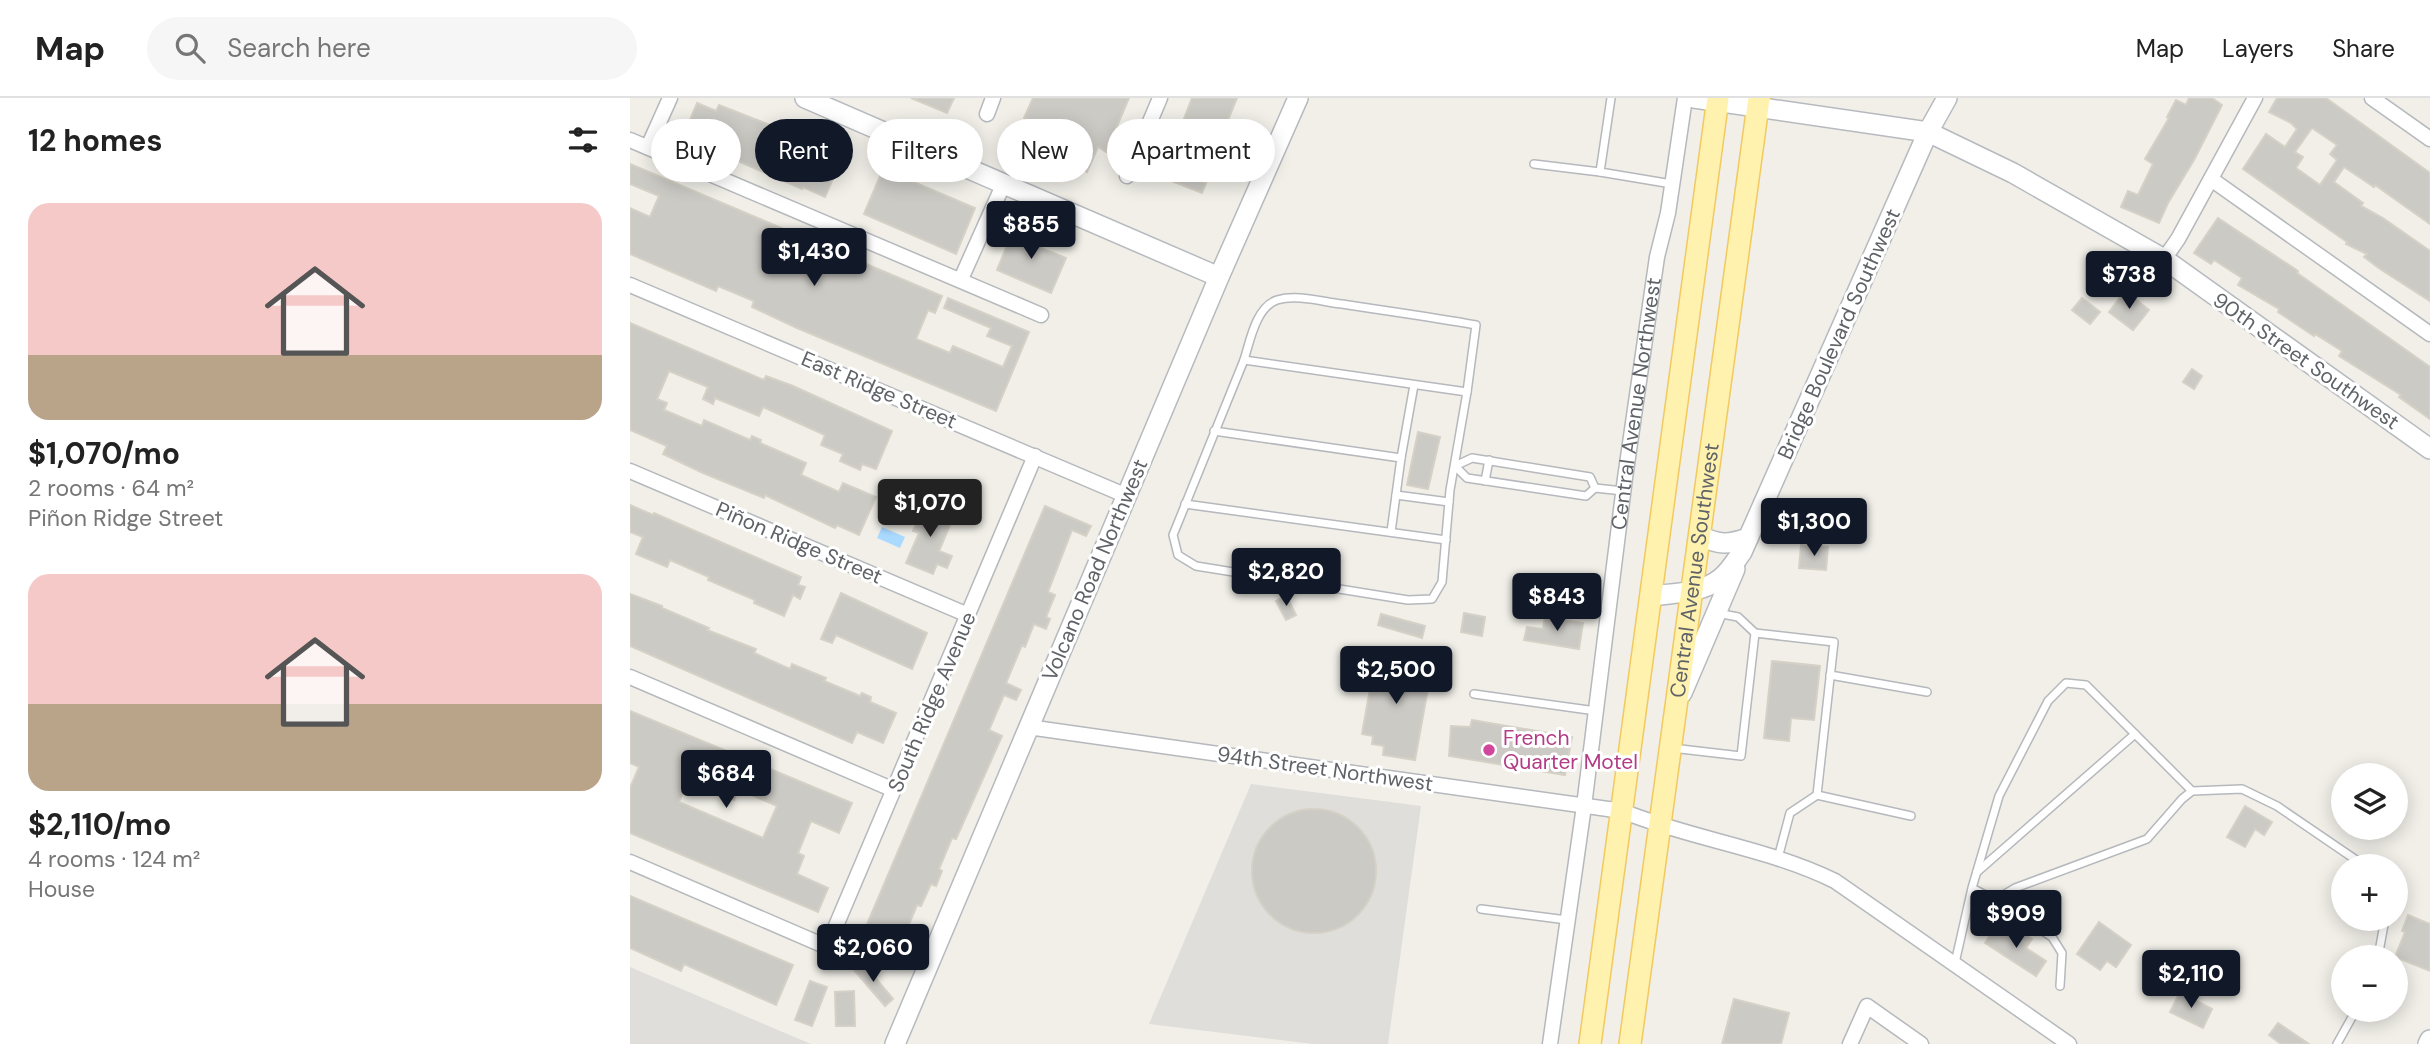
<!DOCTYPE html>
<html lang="en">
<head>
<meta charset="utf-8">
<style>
  :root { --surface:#fff; --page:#f6f6f6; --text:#222; --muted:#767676; --line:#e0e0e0; --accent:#111827 }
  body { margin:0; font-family:"DM Sans",sans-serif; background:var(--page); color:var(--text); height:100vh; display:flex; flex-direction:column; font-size:26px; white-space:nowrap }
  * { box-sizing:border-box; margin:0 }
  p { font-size:23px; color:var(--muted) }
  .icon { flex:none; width:38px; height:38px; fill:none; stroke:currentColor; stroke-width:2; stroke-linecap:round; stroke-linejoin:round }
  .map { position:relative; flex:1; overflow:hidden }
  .panel { display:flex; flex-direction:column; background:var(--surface); width:630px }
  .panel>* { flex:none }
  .guide { position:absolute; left:21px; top:21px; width:665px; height:63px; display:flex; gap:14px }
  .fabs { position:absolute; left:1701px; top:665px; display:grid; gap:14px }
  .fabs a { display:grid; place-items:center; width:77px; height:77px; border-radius:50%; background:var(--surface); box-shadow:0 4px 18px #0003; font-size:35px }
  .price { position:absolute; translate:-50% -60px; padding:0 16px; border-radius:7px; background:var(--accent); color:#fff; font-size:23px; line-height:46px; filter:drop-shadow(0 2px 4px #0008) }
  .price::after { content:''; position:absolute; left:50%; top:42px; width:21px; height:16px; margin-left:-10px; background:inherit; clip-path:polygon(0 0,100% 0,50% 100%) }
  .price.current { background:#222; color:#fff }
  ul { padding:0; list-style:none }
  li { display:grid; align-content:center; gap:14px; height:371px; padding:0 28px }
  li span { display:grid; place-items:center; height:217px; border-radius:21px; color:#555 }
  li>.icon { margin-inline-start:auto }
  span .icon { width:126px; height:126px; fill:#fffc; stroke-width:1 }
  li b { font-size:30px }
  h2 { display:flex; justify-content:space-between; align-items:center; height:84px; padding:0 28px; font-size:30px }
  .tag { padding:0 24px; border-radius:32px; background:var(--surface); box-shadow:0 4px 18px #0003; font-size:24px; line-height:63px }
  .tag.current { background:var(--accent); color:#fff }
  header { display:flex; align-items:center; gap:42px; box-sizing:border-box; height:98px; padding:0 35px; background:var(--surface); border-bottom:2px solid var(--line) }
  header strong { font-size:33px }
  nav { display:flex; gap:38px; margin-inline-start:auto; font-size:24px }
  .search { width:490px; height:63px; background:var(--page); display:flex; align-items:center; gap:18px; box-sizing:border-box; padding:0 24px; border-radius:38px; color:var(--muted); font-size:26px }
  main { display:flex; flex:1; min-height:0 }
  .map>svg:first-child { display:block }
  .industrial { fill:#e0deda }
  .water { fill:#aadaff }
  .building { fill:#cccac5; stroke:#d6d1c6; stroke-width:2; fill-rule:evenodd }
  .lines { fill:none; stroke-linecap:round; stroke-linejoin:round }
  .lane-casing { stroke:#b5b8bc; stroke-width:10 }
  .street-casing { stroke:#b5b8bc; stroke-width:17 }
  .secondary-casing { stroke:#b6babf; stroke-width:22 }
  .primary-casing { stroke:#f2c960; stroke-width:24 }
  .lane { stroke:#fff; stroke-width:7 }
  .street { stroke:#fff; stroke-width:14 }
  .secondary { stroke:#fff; stroke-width:19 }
  .primary { stroke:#fff2af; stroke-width:21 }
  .hotel-dot { fill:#d1479c; stroke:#fff; stroke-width:2.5 }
  .labels { text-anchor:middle; stroke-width:6; stroke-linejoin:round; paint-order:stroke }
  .street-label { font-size:21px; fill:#5f6368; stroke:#fff }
  .hotel-label { font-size:21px; fill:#b23c85; stroke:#fff; text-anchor:start }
</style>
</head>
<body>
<header>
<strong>Map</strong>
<div class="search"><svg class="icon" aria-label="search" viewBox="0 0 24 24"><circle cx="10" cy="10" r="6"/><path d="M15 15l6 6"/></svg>Search here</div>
<nav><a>Map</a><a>Layers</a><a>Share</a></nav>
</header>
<main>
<section class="panel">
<h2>12 homes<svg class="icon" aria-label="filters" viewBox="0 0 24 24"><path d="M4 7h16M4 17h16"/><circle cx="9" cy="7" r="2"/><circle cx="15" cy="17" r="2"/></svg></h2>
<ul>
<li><span style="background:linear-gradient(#f6c9c9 70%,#b9a48a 0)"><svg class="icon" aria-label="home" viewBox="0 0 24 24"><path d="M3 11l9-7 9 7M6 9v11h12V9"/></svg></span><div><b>$1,070/mo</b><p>2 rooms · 64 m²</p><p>Piñon Ridge Street</p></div></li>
<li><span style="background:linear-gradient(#f6c9c9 60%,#b9a48a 0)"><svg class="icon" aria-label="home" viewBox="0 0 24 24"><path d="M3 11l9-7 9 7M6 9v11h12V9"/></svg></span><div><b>$2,110/mo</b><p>4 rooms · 124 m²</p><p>House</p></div></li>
</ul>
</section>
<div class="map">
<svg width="1800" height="946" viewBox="0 0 1800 946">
  <rect width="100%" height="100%" fill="#f1efe8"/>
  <g class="industrial">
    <path d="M621 686 791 708 758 946H683L519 926Z"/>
    <path d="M0 869 181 946H0Z"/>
  </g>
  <path class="water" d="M252 429 275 439 270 450 247 440Z"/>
  <g class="building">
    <path d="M281 0H324L317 15Z"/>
    <path d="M403 0H499L476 54 468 49 457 74 424 59 434 37 394 20Z"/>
    <path d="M562 0H607L573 84 576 85 572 95 526 77 539 47 543 49Z"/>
    <path d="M1559 0H1582L1592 7 1564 62 1538 105 1529 125 1491 109 1498 93 1508 97 1523 66 1515 61 1539 20 1537 19 1546 2 1556 7Z"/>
    <path d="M1647 0H1696L1800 75V126L1745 87 1744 89 1714 69 1704 84 1733 105 1731 108 1753 120 1800 153V203L1750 171 1734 159 1737 156 1716 146 1717 144 1613 71 1636 36 1655 49 1667 31 1661 25 1639 14ZM1682 30 1707 47 1700 56 1707 62 1690 87 1666 70 1673 59 1665 54Z"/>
    <path d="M67 5 86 13 89 7 214 56 195 99 173 89 172 91 53 39Z"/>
    <path d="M0 66 312 198 305 215 298 212 286 241 320 255 323 248 373 269 382 248 357 238 361 230 314 210 318 200 399 234 366 313 167 230 122 209 124 203 88 188 86 193 0 156V110L20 119 29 98 0 86Z"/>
    <path d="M253 71 345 110 326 156 234 116Z"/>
    <path d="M1588 120 1668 173 1667 175 1800 269V321L1769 299 1771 297 1709 258 1712 253 1685 236 1684 238 1648 214 1649 211 1608 187 1612 180 1584 162 1581 166 1564 155Z"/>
    <path d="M385 128 415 142 411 150 436 160 421 195 367 172Z"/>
    <path d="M1495 193 1519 212 1503 232 1479 214Z"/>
    <path d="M1452 200 1470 214 1460 226 1442 212Z"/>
    <path d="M0 225 134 282 136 278 163 288 262 333 246 371 232 366 230 372 210 363 213 356 191 347 195 337 133 309 129 318 85 300 83 306 73 301 78 289 39 273 27 301 37 305 34 312 72 328 74 322 120 342 122 338 131 342 130 345 176 365 171 377 209 394 213 385 246 399 229 437 207 427 205 430 135 397 134 400 73 375 33 356 37 348 0 332Z"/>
    <path d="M1562 271 1572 278 1564 291 1553 284Z"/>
    <path d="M788 334 810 339 798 391 777 387Z"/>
    <path d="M298 399 313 405 309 412 315 415 311 424 320 427 309 453 322 458 317 470 307 466 303 476 276 465 289 435 283 433Z"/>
    <path d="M0 407 23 417 24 415 171 479 168 487 175 489 170 501 163 497 154 518 124 505 125 502 78 482 79 479 40 462 37 469 6 456 13 439 0 434Z"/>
    <path d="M415 408 461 428 456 438 442 432 418 494 425 497 416 519 420 521 416 531 404 526 395 549 392 547 376 585 391 592 386 602 374 597 359 632 372 638 326 741 322 740 309 771 312 773 306 788 301 786 291 808 287 807 272 843 283 848 278 858 232 838Z"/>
    <path d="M1171 447 1198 449 1196 472 1169 470Z"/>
    <path d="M211 495 297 535 282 571 206 537 202 545 191 541Z"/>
    <path d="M0 496 32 508V510L79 530 77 532 126 551 124 555 160 571 162 566 196 580 194 583 230 598 232 595 241 599 240 604 266 615 253 645 227 634 222 645 0 548Z"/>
    <path d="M656 497 666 517 656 522 646 503Z"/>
    <path d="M834 515 855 519 852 538 831 534Z"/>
    <path d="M751 516 795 528 792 540 748 527Z"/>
    <path d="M915 519 953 525 949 551 894 542 897 529 913 531Z"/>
    <path d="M762 555 779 558 776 569 801 574 785 662 753 657 754 648 742 646 743 638 732 636 746 557 761 560Z"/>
    <path d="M1142 563 1190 568 1184 622 1161 620 1159 643 1134 640Z"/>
    <path d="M0 613 222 705 209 735 181 723 168 755 174 758 167 776 198 790 188 814 0 735V690L9 669 0 665ZM58 682 104 702 108 691 147 708 133 740 49 704Z"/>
    <path d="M842 622 942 639 935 677 819 658 821 628 840 629Z"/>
    <path d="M1615 708 1642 724 1634 737 1625 731 1615 749 1597 739Z"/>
    <circle cx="684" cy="773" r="62"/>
    <path d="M0 798 163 867 146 907 54 866 51 873 0 850Z"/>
    <path d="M1778 817 1800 826V873L1765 859 1775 834 1772 833Z"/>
    <path d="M1469 824 1501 847 1486 869 1477 863 1470 872 1447 856Z"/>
    <path d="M1365 829 1385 841 1390 833 1402 841 1396 850 1416 863 1406 878 1355 845Z"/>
    <path d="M232 864 263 901 255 908 223 871Z"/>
    <path d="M180 883 197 889 182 928 165 922Z"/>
    <path d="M224 893 225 928H206L205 894Z"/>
    <path d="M1550 894 1582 911 1573 930 1540 914Z"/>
    <path d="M1104 901 1159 915 1151 946H1092Z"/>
    <path d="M1648 925 1679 946H1651L1639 937Z"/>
  </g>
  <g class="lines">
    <g class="lane-casing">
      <g id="lane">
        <path d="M981 0 970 74 1042 86"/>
        <path d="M904 66 970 74"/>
        <path d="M614 262 837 294 820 392 812 484 802 501 778 502 566 468 548 457 543 437Z"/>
        <path d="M614 262C620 243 626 209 647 202 667 196 693 204 712 206 757 213 802 219 846 227L837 294"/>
        <path d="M584 333 771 360 761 434"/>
        <path d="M771 360 784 287"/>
        <path d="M842 360 960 379 965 390 956 398 837 380 825 368Z"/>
        <path d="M855 383 859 362"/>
        <path d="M965 390 993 393"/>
        <path d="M766 397 819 404"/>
        <path d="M555 406 816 442"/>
        <path d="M1087 515 1108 519 1125 535"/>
        <path d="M1200 577 1297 594"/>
        <path d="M844 596 966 613"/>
        <path d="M1042 650 1111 658 1125 535 1204 544 1187 697 1160 715 1148 760"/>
        <path d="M1562 693 1612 691 1647 708 1732 766"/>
        <path d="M1187 697 1281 718"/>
        <path d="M1347 774 1505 636"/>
        <path d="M1365 802 1422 839 1432 855 1430 888"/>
        <path d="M851 811 937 822"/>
        <path d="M1748 859 1755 821"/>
        <path d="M1325 865 1342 790 1369 698 1418 603 1436 585 1456 587 1562 693 1552 701 1517 741 1385 790 1365 802 1342 790"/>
        <path d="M1707 946 1726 912"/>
      </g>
    </g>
    <g class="street-casing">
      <g id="street">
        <path d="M1742 0 1800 41"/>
        <path d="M357 16 363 0"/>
        <path d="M0 42 411 217"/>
        <path d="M18 49 40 0"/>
        <path d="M497 78 530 0"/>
        <path d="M1581 81 1800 236"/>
        <path d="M1534 161 1548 141 1625 0"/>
        <path d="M331 181 374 85"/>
        <path d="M0 187 497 398"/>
        <path d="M0 373 338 517"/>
        <path d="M0 579 264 692"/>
        <path d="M398 629 992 713C1061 741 1138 750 1205 783L1439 946"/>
        <path d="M0 764 197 849 405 358"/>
        <path id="s1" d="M920 946 954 708 995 380 1027 159 1038 115 1055 0"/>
        <path d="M1220 946 1237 908 1291 946"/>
      </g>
    </g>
    <g class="secondary-casing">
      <g id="secondary">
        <path d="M175 0 589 179"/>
        <path d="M1064 0 1298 34 1383 75 1534 161 1800 351"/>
        <path d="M1070 438C1090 447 1097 447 1118 440"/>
        <path d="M1022 498C1045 495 1073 495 1091 480 1100 473 1106 462 1112 454L1298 34 1317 0"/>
        <path d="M1052 595 1105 471"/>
        <path d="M265 946 589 179 668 0"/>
        <path d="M1798 946 1800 942"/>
      </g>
    </g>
    <g class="primary-casing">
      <g id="primary">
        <path d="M960 946 1088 0"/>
        <path id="s2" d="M1000 946 1129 0"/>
      </g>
    </g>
    <use href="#lane" class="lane"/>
    <use href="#street" class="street"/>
    <use href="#secondary" class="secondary"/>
    <use href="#primary" class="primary"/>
  </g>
  <circle class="hotel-dot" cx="859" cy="652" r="7"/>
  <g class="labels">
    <g class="street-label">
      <text transform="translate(1209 236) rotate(-66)" y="7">Bridge Boulevard Southwest</text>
      <text transform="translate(1676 263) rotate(35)" y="7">90th Street Southwest</text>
      <text transform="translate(249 292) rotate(23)" y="7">East Ridge Street</text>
      <text dy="7" stroke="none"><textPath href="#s1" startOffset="646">Central Avenue Northwest</textPath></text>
      <text transform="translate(169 445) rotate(23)" y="7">Piñon Ridge Street</text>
      <text transform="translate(465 472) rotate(-67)" y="7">Volcano Road Northwest</text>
      <text dy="7" stroke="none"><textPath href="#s2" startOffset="478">Central Avenue Southwest</textPath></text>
      <text transform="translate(302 604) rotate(-67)" y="7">South Ridge Avenue</text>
      <text transform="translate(695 671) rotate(8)" y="7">94th Street Northwest</text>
    </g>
    <g class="hotel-label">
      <text x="873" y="647">French<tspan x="873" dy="24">Quarter Motel</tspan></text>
    </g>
  </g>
</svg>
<div class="fabs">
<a><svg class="icon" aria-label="layers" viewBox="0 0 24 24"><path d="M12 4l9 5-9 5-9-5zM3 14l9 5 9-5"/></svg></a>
<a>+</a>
<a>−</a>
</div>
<b class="price" style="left:401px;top:163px">$855</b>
<b class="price" style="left:184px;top:190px">$1,430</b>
<b class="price" style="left:1499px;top:213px">$738</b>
<b class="price current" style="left:300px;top:441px">$1,070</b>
<b class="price" style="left:1184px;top:460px">$1,300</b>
<b class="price" style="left:656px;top:510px">$2,820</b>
<b class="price" style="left:927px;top:535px">$843</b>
<b class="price" style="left:766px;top:608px">$2,500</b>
<b class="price" style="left:96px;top:712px">$684</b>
<b class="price" style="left:1386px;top:852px">$909</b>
<b class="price" style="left:243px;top:886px">$2,060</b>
<b class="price" style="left:1561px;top:912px">$2,110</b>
<div class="guide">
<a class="tag">Buy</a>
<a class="tag current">Rent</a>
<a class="tag">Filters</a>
<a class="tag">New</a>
<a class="tag">Apartment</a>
</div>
</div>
</main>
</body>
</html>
